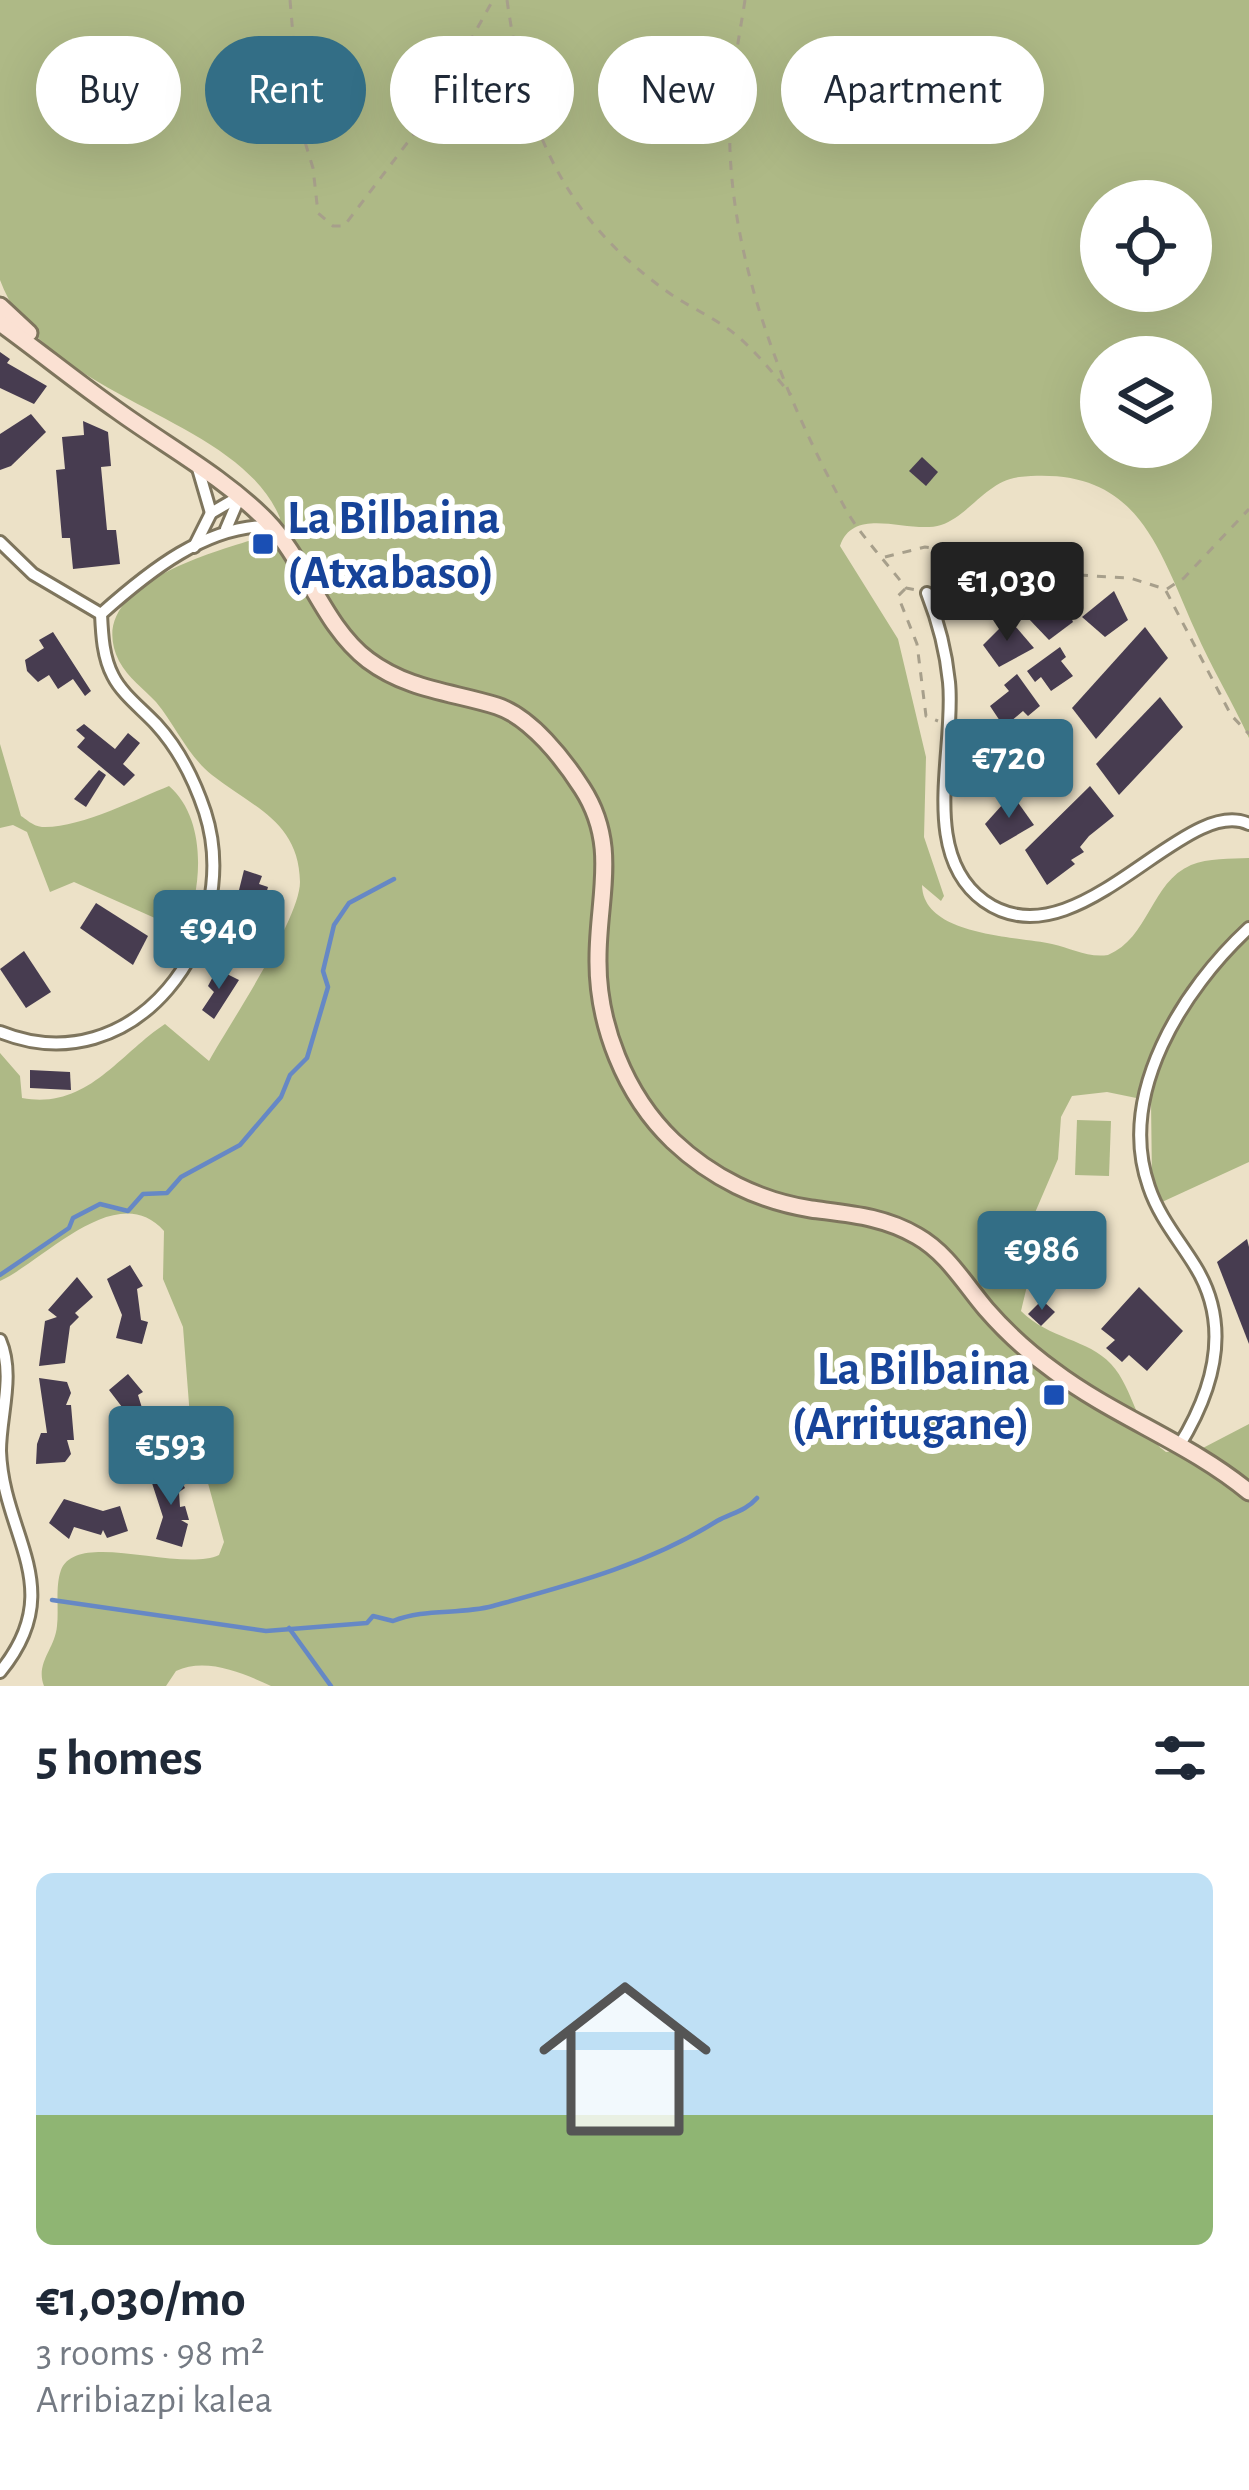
<!DOCTYPE html>
<html lang="en">
<head>
<meta charset="utf-8">
<style>
  :root { --surface:#fff; --page:#f6f6f7; --text:#1f2937; --muted:#747a83; --line:#e0e1e3; --accent:#336e86 }
  body { margin:0; font-family:"Alegreya Sans",sans-serif; background:var(--page); color:var(--text); height:100vh; display:flex; flex-direction:column; font-size:45px; white-space:nowrap }
  * { box-sizing:border-box; margin:0 }
  p { font-size:39px; color:var(--muted) }
  .icon { flex:none; width:66px; height:66px; fill:none; stroke:currentColor; stroke-width:2; stroke-linecap:round; stroke-linejoin:round }
  .map { position:relative; height:1686px; overflow:hidden }
  .drawer { display:flex; flex-direction:column; background:var(--surface); flex:1 }
  .drawer>* { flex:none }
  .guide { position:absolute; left:36px; top:36px; width:1179px; height:108px; display:flex; gap:24px }
  .fabs { position:absolute; left:1080px; top:180px; display:grid; gap:24px }
  .fabs a { display:grid; place-items:center; width:132px; height:132px; border-radius:50%; background:var(--surface); box-shadow:0 12px 48px #0002; font-size:60px }
  .price { position:absolute; translate:-50% -102px; padding:0 27px; border-radius:12px; background:var(--accent); color:#fff; font-size:39px; line-height:78px; filter:drop-shadow(0 3px 6px #0008) }
  .price::after { content:''; position:absolute; left:50%; top:72px; width:36px; height:27px; margin-left:-18px; background:inherit; clip-path:polygon(0 0,100% 0,50% 100%) }
  .price.active { background:#222; color:#fff }
  ul { padding:0; list-style:none }
  li { display:grid; align-content:center; gap:24px; height:636px; padding:0 36px }
  li+li { border-top:3px solid var(--line) }
  li span { display:grid; place-items:center; height:372px; border-radius:18px; color:#555 }
  li>.icon { margin-inline-start:auto }
  span .icon { width:216px; height:216px; fill:#fffc; stroke-width:1 }
  li b { font-size:51px }
  h2 { display:flex; justify-content:space-between; align-items:center; height:144px; padding:0 36px; font-size:51px }
  .pill { padding:0 42px; border-radius:54px; background:var(--surface); box-shadow:0 12px 48px #0002; font-size:42px; line-height:108px }
  .pill.active { background:var(--accent); color:#fff }
  .map>svg:first-child { display:block }
  .green { fill:#aeb986; fill-rule:evenodd }
  .lines { fill:none; stroke-linecap:round; stroke-linejoin:round }
  .stream { stroke:#6688c5; stroke-width:4.5 }
  .building { fill:#473c50 }
  .street-casing { stroke:#7e755d; stroke-width:16 }
  .secondary-casing { stroke:#7e755d; stroke-width:21 }
  .path { stroke:#a79f8b; stroke-width:3; stroke-dasharray:9 9; stroke-linecap:butt }
  .street { stroke:#fff; stroke-width:10 }
  .secondary { stroke:#fbe1d3; stroke-width:15 }
  .transit-dot { fill:#1a4fb4; stroke:#fff; stroke-width:4.5 }
  .labels { text-anchor:middle; stroke-width:12; stroke-linejoin:round; paint-order:stroke }
  .transit-label { font-size:48px; font-weight:bold; fill:#164399; stroke:#fff; text-anchor:start }
</style>
</head>
<body>
<div class="map">
<svg width="1249" height="1686" viewBox="0 0 1249 1686">
  <rect width="100%" height="100%" fill="#ece1c7"/>
  <g class="green">
    <path d="M0 0H1249V738C1232 701 1211 667 1195 630 1156 542 1136 465 1019 477 986 481 969 516 941 525 910 535 854 504 840 546L898 639 926 757 924 837 944 896 941 901 922 885C923 936 1015 936 1052 944 1071 948 1087 958 1108 955 1149 938 1151 882 1191 865 1208 858 1231 859 1249 858V1162L1162 1202 1152 1181 1151 1101 1107 1092 1072 1096 1061 1117 1058 1159 1028 1229 1025 1254 1031 1269 1021 1311C1049 1339 1088 1339 1111 1364 1135 1390 1135 1430 1166 1452L1201 1449 1249 1424V1686H271C243 1673 206 1657 176 1671L166 1686H44C35 1663 55 1649 57 1626 59 1609 55 1587 61 1570 77 1529 180 1573 219 1555L224 1542 190 1417 183 1327 163 1279 164 1231C117 1178 44 1261 0 1281V1053L20 1076 22 1098C87 1110 118 1055 165 1024L209 1061C230 1023 300 919 300 882 299 821 252 807 212 775 187 755 176 726 156 702 144 689 128 678 119 661 80 583 223 550 268 535L280 518C237 414 44 401 0 280ZM1101 201H1191V291H1101ZM1101 357H1191V447H1101Z"/>
    <path d="M0 744 21 816C25 818 32 826 42 827 78 829 139 798 169 786 207 819 203 888 184 931L74 882 50 892 27 832 13 825 0 828Z"/>
    <path d="M1077 1120 1111 1121 1109 1176 1075 1175Z"/>
  </g>
  <g class="lines">
    <g class="stream">
      <path d="M0 1275 69 1228 73 1218 100 1204 128 1211 143 1194 167 1193 181 1177 240 1145 281 1097 290 1075 307 1058 328 987 323 971 334 925 349 903 394 879"/>
      <path d="M52 1600 266 1631 367 1623 373 1616 393 1621C425 1608 459 1615 493 1606 569 1585 647 1565 717 1521 731 1513 746 1511 757 1498"/>
      <path d="M289 1628 331 1686"/>
    </g>
  </g>
  <g class="building">
    <path d="M0 352 10 359 7 363 47 386 34 404 0 388Z"/>
    <path d="M31 414 46 432 11 466 0 470V434Z"/>
    <path d="M83 421 108 432 111 466 101 467 107 530H116L120 564 73 569 70 538H62L56 470 65 469 62 437 84 435Z"/>
    <path d="M922 457 938 472 926 486 909 471Z"/>
    <path d="M989 572 1012 604 1002 611 998 605 979 619 963 598Z"/>
    <path d="M1114 591 1128 620 1105 637 1082 617Z"/>
    <path d="M1061 593 1073 622 1049 640 1027 617Z"/>
    <path d="M1009 619 1034 648 999 667 983 645Z"/>
    <path d="M1145 627 1168 658 1096 739 1072 708Z"/>
    <path d="M53 632 91 691 85 696 73 679 58 689 49 675 38 682 27 671 25 660 44 648 39 640Z"/>
    <path d="M1060 647 1066 657 1061 661 1073 676 1051 691 1041 677 1035 682 1027 671Z"/>
    <path d="M1017 674 1040 706 1028 716 1023 711 1004 727 990 706 1009 691 1004 685Z"/>
    <path d="M1160 697 1183 727 1119 795 1096 764Z"/>
    <path d="M84 724 115 749 128 733 140 743 123 764 135 775 124 786 77 747 85 738 76 730Z"/>
    <path d="M1000 746 1022 777 989 794 975 774Z"/>
    <path d="M99 770 106 775 86 807 74 799Z"/>
    <path d="M1090 786 1114 816 1089 836 1080 847 1084 852 1071 860 1075 864 1047 885 1025 850Z"/>
    <path d="M1012 794 1034 825 1000 845 985 824Z"/>
    <path d="M244 870 262 876 259 884 268 887 257 926 238 920 241 912 234 910Z"/>
    <path d="M96 903 148 936 133 965 80 928Z"/>
    <path d="M24 951 51 992 26 1008 0 969Z"/>
    <path d="M217 969 239 980 214 1019 202 1010 214 992 208 986Z"/>
    <path d="M30 1070 70 1072 71 1090 30 1088Z"/>
    <path d="M1247 1239 1249 1247V1344L1217 1262Z"/>
    <path d="M130 1265 143 1286 137 1289 141 1320 148 1322 142 1344 116 1338 122 1315 107 1279Z"/>
    <path d="M77 1277 93 1297 75 1313 79 1317 70 1326 65 1363 39 1366 45 1321 57 1317 48 1310Z"/>
    <path d="M1139 1287 1183 1331 1147 1371 1129 1355 1122 1362 1106 1348 1115 1340 1101 1329Z"/>
    <path d="M1042 1300 1055 1312 1041 1326 1028 1314Z"/>
    <path d="M128 1374 143 1392 138 1395 147 1424 155 1425 153 1448 127 1446 122 1407 109 1390Z"/>
    <path d="M39 1378 67 1382 71 1393 66 1405H71L74 1440H67L71 1454 65 1462 36 1464 37 1444 41 1433H47Z"/>
    <path d="M174 1467 185 1488 179 1492 180 1507 185 1506 189 1520H181L188 1524 182 1547 156 1539 163 1517 151 1480Z"/>
    <path d="M64 1499 103 1511 120 1506 128 1531 107 1538 103 1530 101 1535 74 1527 69 1539 49 1523Z"/>
  </g>
  <g class="lines">
    <g class="street-casing">
      <g id="street">
        <path d="M197 465 211 513"/>
        <path d="M226 529 240 496"/>
        <path d="M0 542 33 574 101 614"/>
        <path d="M194 547 211 513 240 496"/>
        <path d="M927 593C938 621 946 652 949 682 956 749 918 853 984 901 1076 967 1184 793 1249 824"/>
        <path d="M0 1032C134 1086 245 937 205 812 194 779 179 749 156 724 142 709 122 694 113 676 103 657 102 635 101 614 148 572 207 524 272 526"/>
        <path d="M0 1340C15 1375 0 1415 0 1451 3 1537 69 1588 0 1672"/>
        <path d="M1179 1446C1213 1391 1233 1327 1195 1266 1179 1240 1159 1217 1149 1187 1116 1094 1183 989 1249 928"/>
      </g>
    </g>
    <g class="secondary-casing">
      <g id="secondary">
        <path d="M0 306 29 333"/>
        <path d="M0 323C40 352 78 383 118 411 168 447 222 476 266 520 306 561 323 626 368 660 408 690 452 692 497 706 531 717 564 760 582 788 619 845 598 896 598 958 597 1024 625 1095 673 1141 711 1177 759 1201 811 1209 848 1214 883 1216 917 1236 947 1253 964 1283 986 1309 1006 1332 1029 1353 1054 1371 1115 1417 1190 1443 1249 1492"/>
      </g>
    </g>
    <g class="path">
      <path d="M290 0 301 129 313 168 318 213 333 226H344L430 113 493 0"/>
      <path d="M507 0C525 128 563 219 672 295 690 307 710 316 727 328 752 346 772 372 791 395"/>
      <path d="M745 0C740 33 733 66 731 100 720 237 780 390 845 508 859 534 888 564 906 588L916 590"/>
      <path d="M885 557 925 547 998 556 1077 575 1130 578 1165 589 1231 715 1249 734"/>
      <path d="M905 589 898 596 917 644 926 716 938 721"/>
      <path d="M1167 589 1184 578 1249 509"/>
    </g>
    <use href="#street" class="street"/>
    <use href="#secondary" class="secondary"/>
  </g>
  <g class="transit-dot">
    <rect x="251" y="532" width="24" height="24" rx="6"/>
    <rect x="1042" y="1383" width="24" height="24" rx="6"/>
  </g>
  <g class="labels">
    <g class="transit-label">
      <text x="287" y="533">La Bilbaina<tspan x="287" dy="55">(Atxabaso)</tspan></text>
      <text x="1030" y="1384" text-anchor="end">La Bilbaina<tspan x="1030" dy="55">(Arritugane)</tspan></text>
    </g>
  </g>
</svg>
<div class="fabs">
<a><svg class="icon" aria-label="locate" viewBox="0 0 24 24"><circle cx="12" cy="12" r="6"/><path d="M12 2v4M12 18v4M2 12h4M18 12h4"/></svg></a>
<a><svg class="icon" aria-label="layers" viewBox="0 0 24 24"><path d="M12 4l9 5-9 5-9-5zM3 14l9 5 9-5"/></svg></a>
</div>
<b class="price active" style="left:1007px;top:644px">€1,030</b>
<b class="price" style="left:1009px;top:821px">€720</b>
<b class="price" style="left:219px;top:992px">€940</b>
<b class="price" style="left:1042px;top:1313px">€986</b>
<b class="price" style="left:171px;top:1508px">€593</b>
<div class="guide">
<a class="pill">Buy</a>
<a class="pill active">Rent</a>
<a class="pill">Filters</a>
<a class="pill">New</a>
<a class="pill">Apartment</a>
</div>
</div>
<section class="drawer">
<h2>5 homes<svg class="icon" aria-label="filters" viewBox="0 0 24 24"><path d="M4 7h16M4 17h16"/><circle cx="9" cy="7" r="2"/><circle cx="15" cy="17" r="2"/></svg></h2>
<ul>
<li><span style="background:linear-gradient(#bfe0f5 65%,#8fb573 0)"><svg class="icon" aria-label="home" viewBox="0 0 24 24"><path d="M3 11l9-7 9 7M6 9v11h12V9"/></svg></span><div><b>€1,030/mo</b><p>3 rooms · 98 m²</p><p>Arribiazpi kalea</p></div></li>
</ul>
</section>
</body>
</html>
